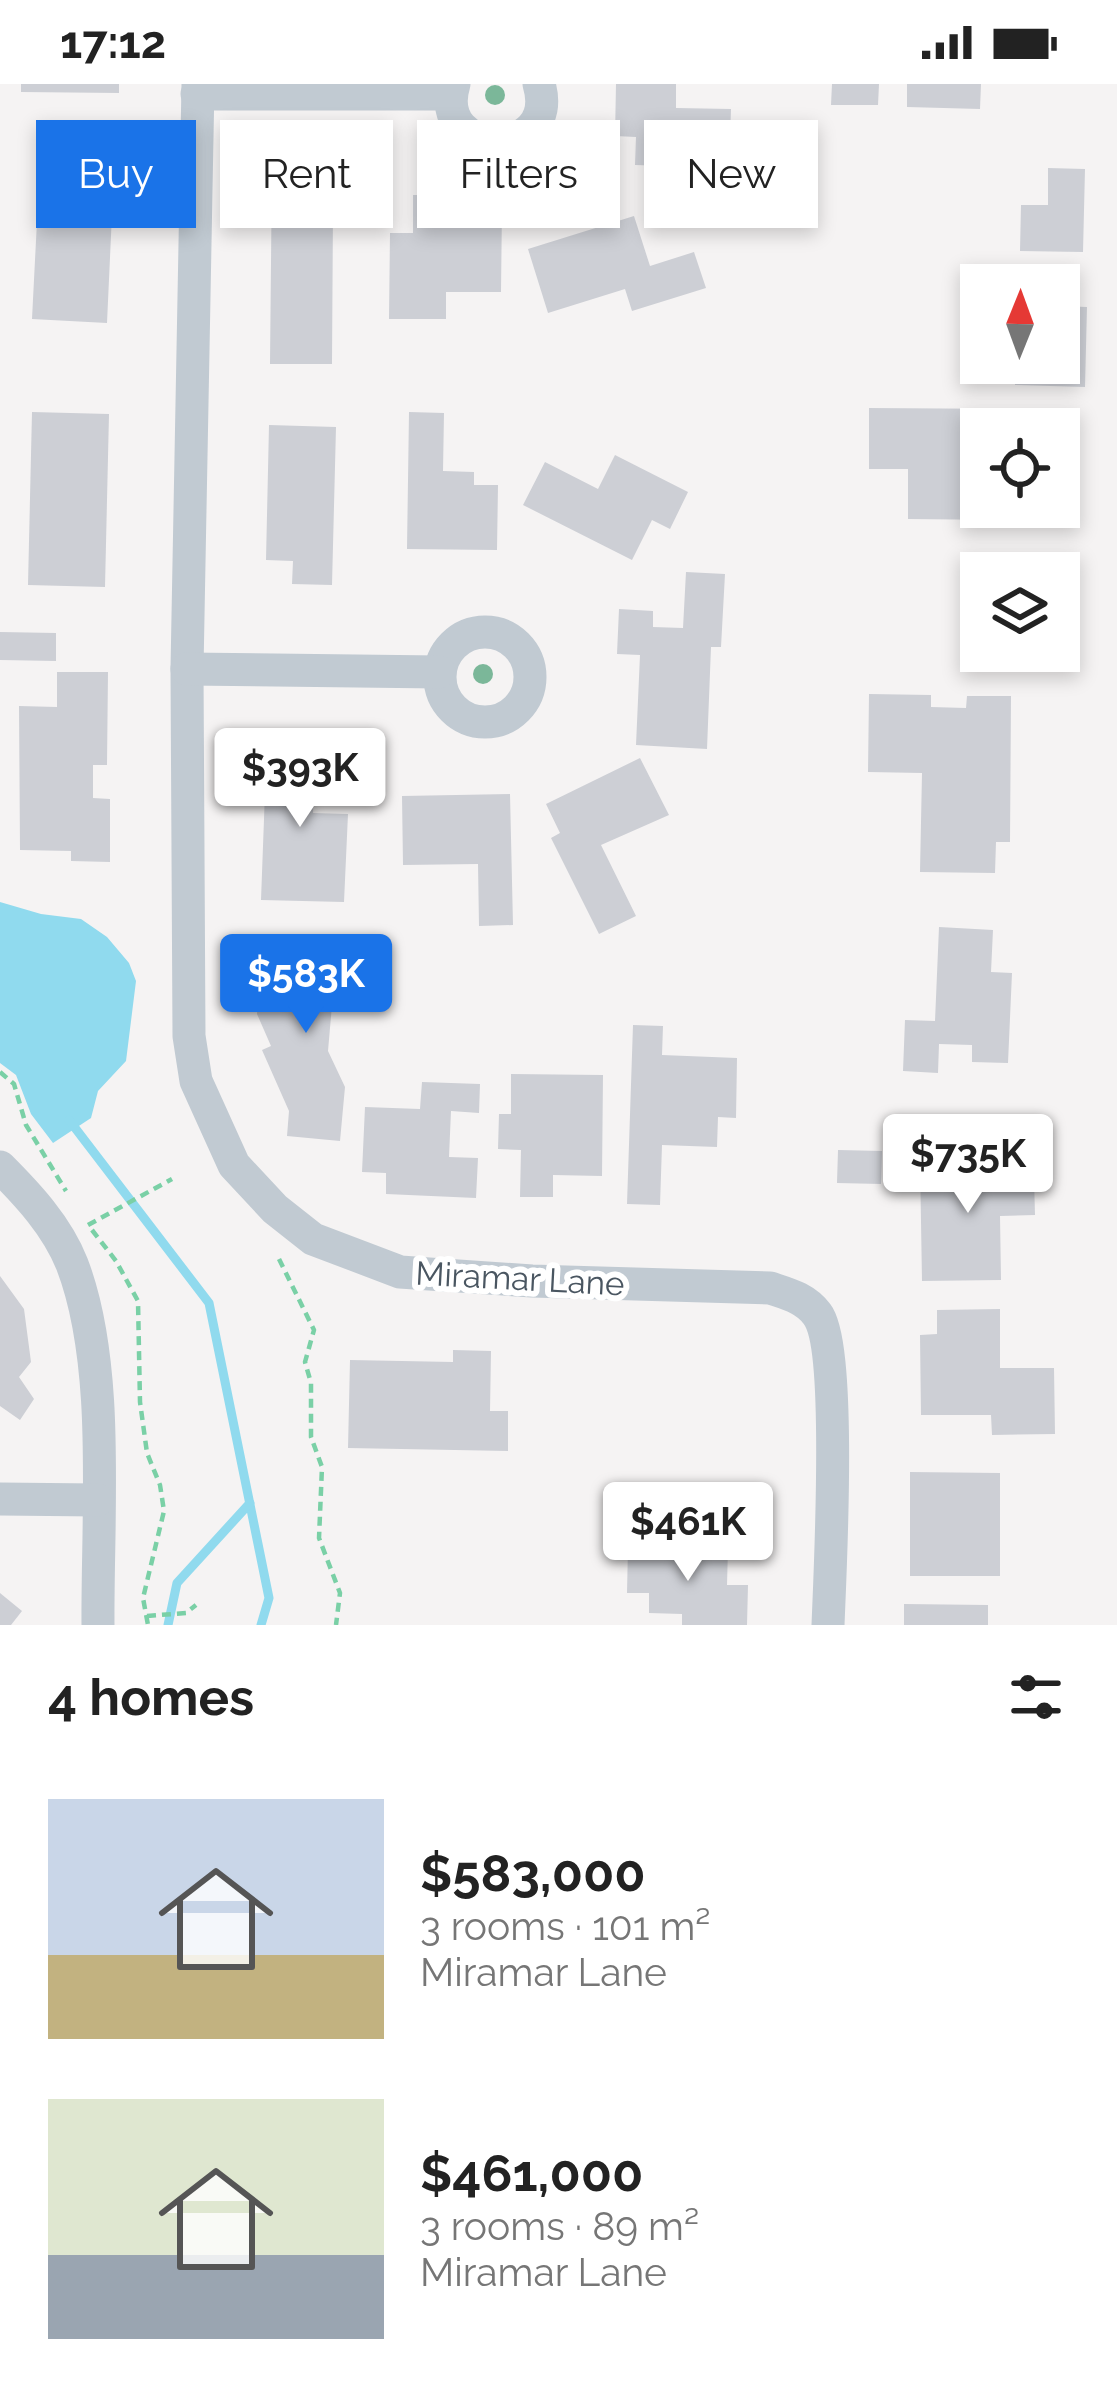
<!DOCTYPE html>
<html lang="en">
<head>
<meta charset="utf-8">
<style>
  :root { --surface:#fff; --page:#f2f2f2; --text:#222; --muted:#767676; --accent:#1a73e8 }
  body { margin:0; font-family:Raleway,sans-serif; background:var(--page); color:var(--text); height:100vh; display:flex; flex-direction:column; font-size:45px; white-space:nowrap }
  * { box-sizing:border-box; margin:0 }
  p { font-size:39px; color:var(--muted) }
  .icon { flex:none; width:66px; height:66px; fill:none; stroke:currentColor; stroke-width:2; stroke-linecap:round; stroke-linejoin:round }
  .map { position:relative; height:1541px; overflow:hidden }
  .sheet { display:flex; flex-direction:column; background:var(--surface); flex:1 }
  .sheet>* { flex:none }
  .top-card { position:absolute; left:36px; top:36px; width:1047px; height:108px; display:flex; gap:24px }
  .needle { width:78px; rotate:1deg }
  .tools { position:absolute; left:960px; top:180px; display:grid; gap:24px }
  .tools a { display:grid; place-items:center; width:120px; height:120px; border-radius:0px; background:var(--surface); box-shadow:0 6px 18px #0003; font-size:60px }
  .price { position:absolute; translate:-50% -102px; padding:0 27px; border-radius:12px; background:#fff; color:#222; font-size:39px; line-height:78px; filter:drop-shadow(0 3px 6px #0008) }
  .price::after { content:''; position:absolute; left:50%; top:72px; width:36px; height:27px; margin-left:-18px; background:inherit; clip-path:polygon(0 0,100% 0,50% 100%) }
  .price.current { background:var(--accent); color:#fff }
  ul { padding:0; list-style:none }
  li { display:flex; align-items:center; gap:36px; height:300px; padding:0 48px }
  li span { display:grid; place-items:center; flex:none; width:336px; height:240px; border-radius:0px; color:#555 }
  li>.icon { margin-inline-start:auto }
  span .icon { width:144px; height:144px; fill:#fffc; stroke-width:1 }
  li b { font-size:51px }
  h2 { display:flex; justify-content:space-between; align-items:center; height:144px; padding:0 48px; font-size:51px }
  .chip { padding:0 42px; border-radius:0px; background:var(--surface); box-shadow:0 6px 18px #0003; font-size:42px; line-height:108px }
  .chip.current { background:var(--accent); color:#fff }
  .status { display:flex; justify-content:space-between; align-items:center; height:84px; padding:0 60px; background:var(--surface); direction:ltr }
  .status svg { height:33px; fill:currentColor }
  .map>svg:first-child { display:block }
  .water { fill:#90daee }
  .lines { fill:none; stroke-linecap:round; stroke-linejoin:round }
  .stream { stroke:#90daee; stroke-width:9 }
  .building { fill:#cdcfd5 }
  .path { stroke:#7ad0a6; stroke-width:4.5; stroke-dasharray:9 6; stroke-linecap:butt }
  .street { stroke:#c1cad2; stroke-width:33 }
  .tree { fill:#7bb799 }
  .labels { text-anchor:middle; stroke-width:12; stroke-linejoin:round; paint-order:stroke }
  .street-label { font-size:33px; fill:#4a5661; stroke:#fff }
</style>
</head>
<body>
<div class="status"><b>17:12</b><svg viewBox="0 0 49 12"><path d="M0 12V9h3v3zM5 12V6h3v6zM10 12V3h3v9zM15 12V0h3v12zM26 1h20v11H26zM47 4h2v5h-2z"/></svg></div>
<div class="map">
<svg width="1117" height="1541" viewBox="0 0 1117 1541">
  <rect width="100%" height="100%" fill="#f5f3f3"/>
  <path class="water" d="M0 818 41 830 81 835 107 853 129 879 136 897 126 977 98 1007 91 1034 53 1059 31 1030 16 991 0 979Z"/>
  <g class="lines">
    <g class="stream">
      <path d="M69 1036 209 1219 269 1514 261 1541"/>
      <path d="M168 1541 177 1499 250 1419"/>
    </g>
  </g>
  <g class="building">
    <path d="M21 0H119V9L21 8Z"/>
    <path d="M616 0H676V24L731 25 729 84 635 81 636 53 615 52Z"/>
    <path d="M832 0H879L878 21H831Z"/>
    <path d="M907 0H981L980 25 907 23Z"/>
    <path d="M40 78 106 81 104 130H112L107 239 32 235Z"/>
    <path d="M272 78 366 79 365 125H333L332 280H270Z"/>
    <path d="M1048 84 1085 85 1083 168 1020 167 1021 121H1048Z"/>
    <path d="M413 111H449V122L502 123 501 208H446V235H389L390 149H413Z"/>
    <path d="M634 132 650 182 694 168 706 204 632 227 625 205 548 229 528 165Z"/>
    <path d="M1059 222 1087 223 1085 303 1015 301V279H1059Z"/>
    <path d="M869 324 1024 325V345H981V423H1004V436L908 435V385H869Z"/>
    <path d="M32 328 109 330 105 503 28 501Z"/>
    <path d="M409 328 444 329 443 387 474 388V401H498L497 466 407 465Z"/>
    <path d="M269 341 336 343 332 501 292 500 293 477 266 476Z"/>
    <path d="M615 371 688 408 670 445 652 436 632 476 523 421 545 378 598 405Z"/>
    <path d="M686 488 725 490 721 563H711L707 665 636 661 640 571 617 570 619 525 653 527V543L683 544Z"/>
    <path d="M0 548 56 549V577L0 576Z"/>
    <path d="M57 588H108L107 681H93V714L110 715V778L71 777V767L20 766 19 622 57 623Z"/>
    <path d="M869 610 931 611V623L966 624 967 612H1011L1010 758H996L995 789 920 788 922 689 868 688Z"/>
    <path d="M267 654 316 656 313 729 348 730 344 818 261 816Z"/>
    <path d="M640 674 669 731 601 761 636 832 599 850 551 754 560 749 546 720Z"/>
    <path d="M510 710 513 841 479 842 478 780 403 781 402 712Z"/>
    <path d="M939 843 993 846 991 888 1012 889 1008 979 972 978V961L939 960 938 989 903 987 905 936 935 937Z"/>
    <path d="M268 850 298 852 295 890 315 891 359 871 373 902 332 921 328 967 345 1003 340 1057 287 1052 289 1027 262 966 271 962 257 930 259 902 267 899Z"/>
    <path d="M633 941 663 942 662 971 737 974 736 1034 718 1033 717 1063 662 1061 660 1121 627 1120Z"/>
    <path d="M511 990 603 991 602 1092 553 1091V1113H520L521 1066 498 1065 499 1030H511Z"/>
    <path d="M422 998 480 1000 479 1029 451 1027 449 1073 478 1074 476 1114 386 1110V1089L362 1088 365 1023 420 1025Z"/>
    <path d="M838 1066 882 1067 881 1100 837 1099Z"/>
    <path d="M1012 1075V1094H1034L1035 1131 1000 1132 1001 1196 922 1197 920 1077Z"/>
    <path d="M0 1192 24 1225 31 1278 19 1293 34 1315 20 1336 0 1322Z"/>
    <path d="M1000 1225V1284H1054L1055 1350 992 1351 991 1331H921L920 1251 937 1250V1226Z"/>
    <path d="M453 1266 491 1267 490 1327H508V1367L348 1364 350 1276 453 1278Z"/>
    <path d="M910 1388 1000 1389V1492H910Z"/>
    <path d="M628 1463 728 1464 727 1501H748L747 1541H682V1530L649 1529V1509H627Z"/>
    <path d="M0 1509 22 1527 11 1541H0Z"/>
    <path d="M904 1520 988 1521V1541H904Z"/>
  </g>
  <g class="lines">
    <g class="path">
      <path d="M0 988 14 1000 26 1041 66 1107"/>
      <path d="M88 1141 172 1095"/>
      <path d="M92 1146 116 1177 138 1217 140 1318 147 1369 160 1401 164 1427 143 1514 148 1541"/>
      <path d="M279 1175 314 1246 305 1278 311 1299V1353L322 1383 319 1454 340 1509 336 1541"/>
      <path d="M147 1532 186 1529 196 1521"/>
    </g>
    <g class="street">
      <path d="M198 0 187 585 189 952 196 997 234 1081 275 1125 313 1155 400 1188 532 1197 770 1204C788 1210 805 1214 817 1230 842 1262 830 1489 828 1541"/>
      <path d="M454 0C431 76 562 77 539 0"/>
      <path d="M197 10H451"/>
      <circle cx="485" cy="593" r="45"/>
      <path d="M187 585 439 588"/>
      <path d="M0 1083C28 1111 57 1142 72 1180 111 1281 97 1432 98 1541"/>
      <path d="M0 1415 97 1416"/>
    </g>
  </g>
  <g class="tree">
    <circle cx="495" cy="11" r="10"/>
    <circle cx="483" cy="590" r="10"/>
  </g>
  <g class="labels">
    <g class="street-label">
      <text transform="translate(520 1194) rotate(3)" y="12">Miramar Lane</text>
    </g>
  </g>
</svg>
<div class="tools">
<a><svg class="needle" viewBox="-14 -14 28 28"><path d="M0-13l5 13h-10z" fill="#e53935"/><path d="M0 13l5-13h-10z" fill="#767676"/></svg></a>
<a><svg class="icon" aria-label="locate" viewBox="0 0 24 24"><circle cx="12" cy="12" r="6"/><path d="M12 2v4M12 18v4M2 12h4M18 12h4"/></svg></a>
<a><svg class="icon" aria-label="layers" viewBox="0 0 24 24"><path d="M12 4l9 5-9 5-9-5zM3 14l9 5 9-5"/></svg></a>
</div>
<b class="price" style="left:300px;top:746px">$393K</b>
<b class="price current" style="left:306px;top:952px">$583K</b>
<b class="price" style="left:968px;top:1132px">$735K</b>
<b class="price" style="left:688px;top:1500px">$461K</b>
<div class="top-card">
<a class="chip current">Buy</a>
<a class="chip">Rent</a>
<a class="chip">Filters</a>
<a class="chip">New</a>
</div>
</div>
<section class="sheet">
<h2>4 homes<svg class="icon" aria-label="filters" viewBox="0 0 24 24"><path d="M4 7h16M4 17h16"/><circle cx="9" cy="7" r="2"/><circle cx="15" cy="17" r="2"/></svg></h2>
<ul>
<li><span style="background:linear-gradient(#c9d6e8 65%,#c2b280 0)"><svg class="icon" aria-label="home" viewBox="0 0 24 24"><path d="M3 11l9-7 9 7M6 9v11h12V9"/></svg></span><div><b>$583,000</b><p>3 rooms · 101 m²</p><p>Miramar Lane</p></div></li>
<li><span style="background:linear-gradient(#dfe7d0 65%,#9aa5b1 0)"><svg class="icon" aria-label="home" viewBox="0 0 24 24"><path d="M3 11l9-7 9 7M6 9v11h12V9"/></svg></span><div><b>$461,000</b><p>3 rooms · 89 m²</p><p>Miramar Lane</p></div></li>
</ul>
</section>
</body>
</html>
